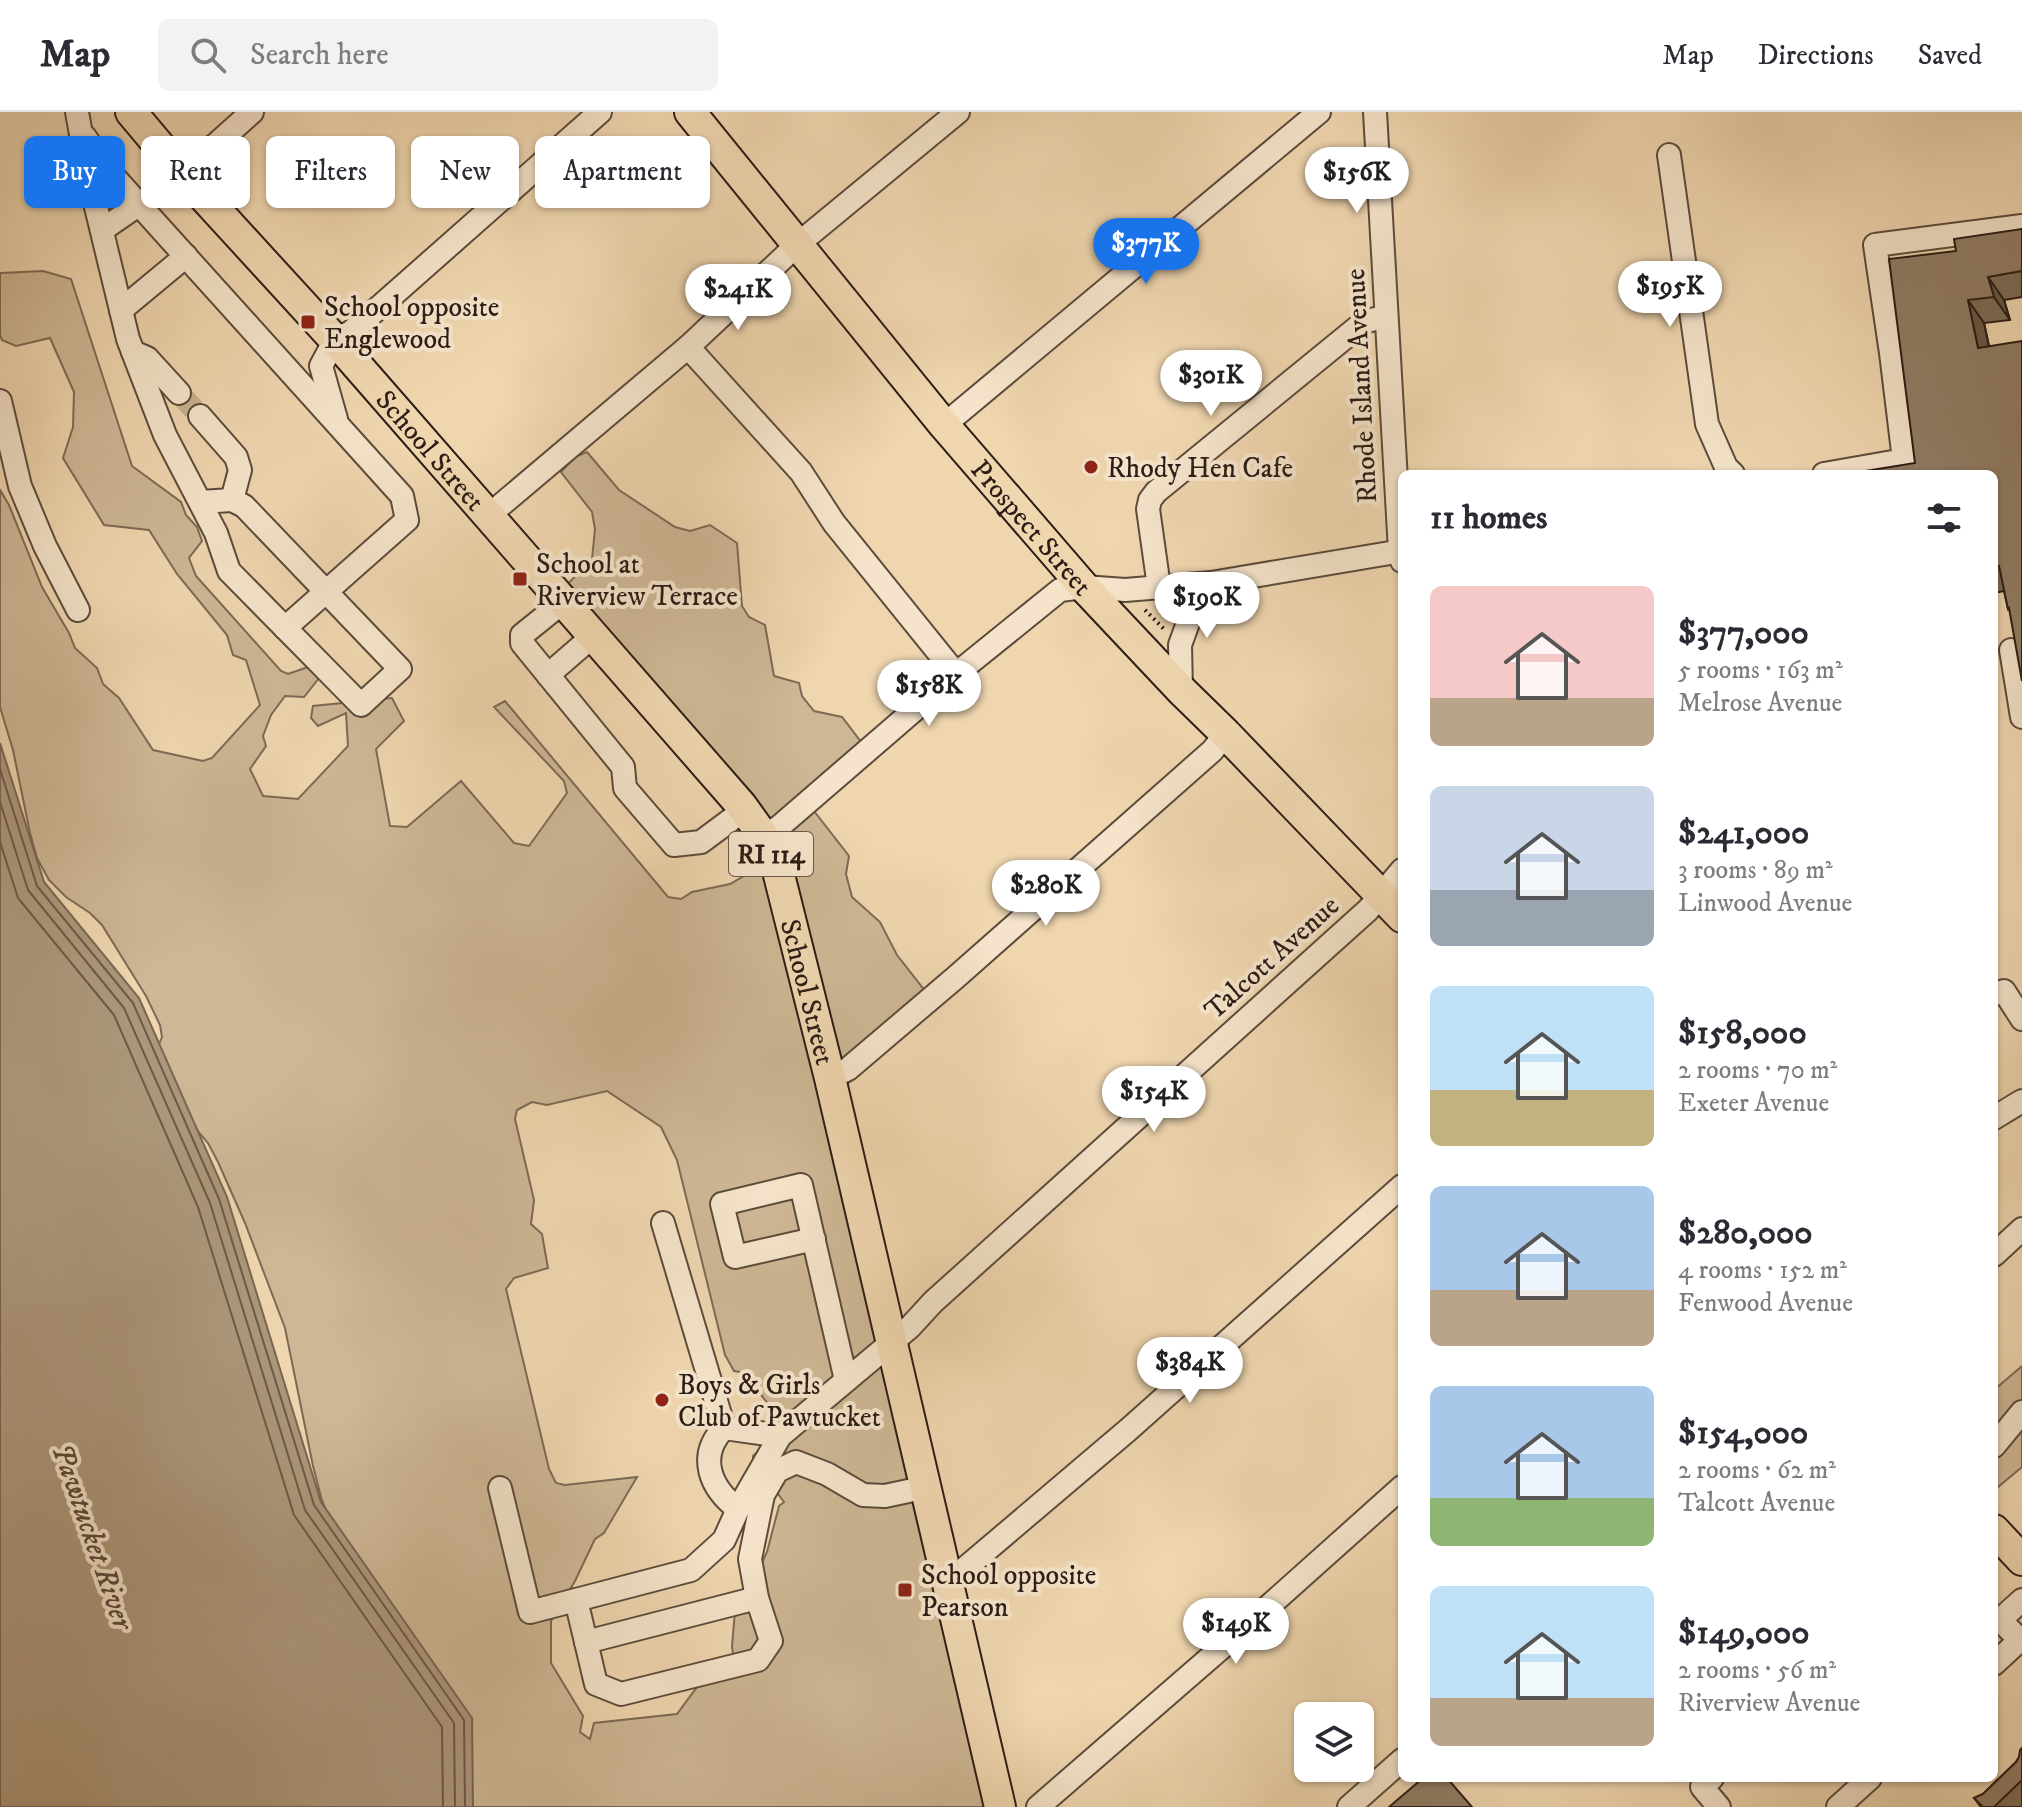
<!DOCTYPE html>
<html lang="en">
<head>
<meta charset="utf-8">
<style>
  :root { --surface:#fff; --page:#f2f2f3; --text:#2b2b33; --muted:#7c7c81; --line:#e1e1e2; --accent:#1a73e8 }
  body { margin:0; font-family:"IM FELL DW Pica",serif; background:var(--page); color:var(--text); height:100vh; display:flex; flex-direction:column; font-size:30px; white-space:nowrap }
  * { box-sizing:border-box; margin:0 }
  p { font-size:26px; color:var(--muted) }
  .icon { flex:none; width:44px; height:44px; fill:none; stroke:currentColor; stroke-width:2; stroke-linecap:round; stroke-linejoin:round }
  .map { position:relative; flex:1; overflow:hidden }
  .panel { position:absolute; left:1398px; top:358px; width:600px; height:1312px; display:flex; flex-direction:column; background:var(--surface); border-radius:12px; box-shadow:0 2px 6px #0004 }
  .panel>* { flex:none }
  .hud { position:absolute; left:24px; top:24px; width:760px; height:72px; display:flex; gap:16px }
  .controls { position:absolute; left:1294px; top:1590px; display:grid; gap:16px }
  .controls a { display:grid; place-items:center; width:80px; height:80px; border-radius:12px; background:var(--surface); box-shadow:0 2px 6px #0004; font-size:40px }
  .price { position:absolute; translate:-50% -68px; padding:0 18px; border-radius:28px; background:#fff; color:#222; font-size:26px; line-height:52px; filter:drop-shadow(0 2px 4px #0008) }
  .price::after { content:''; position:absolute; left:50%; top:48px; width:24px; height:18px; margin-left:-12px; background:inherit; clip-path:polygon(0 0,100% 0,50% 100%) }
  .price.on { background:var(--accent); color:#fff }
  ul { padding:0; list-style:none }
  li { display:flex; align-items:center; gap:24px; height:200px; padding:0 32px }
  li span { display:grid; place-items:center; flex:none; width:224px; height:160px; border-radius:12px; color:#555 }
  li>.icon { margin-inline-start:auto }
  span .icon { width:96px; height:96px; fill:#fffc; stroke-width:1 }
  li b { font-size:34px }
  h2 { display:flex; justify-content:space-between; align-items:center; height:96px; padding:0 32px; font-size:34px }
  .tag { padding:0 28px; border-radius:12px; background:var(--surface); box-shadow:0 2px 6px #0004; font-size:28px; line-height:72px }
  .tag.on { background:var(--accent); color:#fff }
  header { display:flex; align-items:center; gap:48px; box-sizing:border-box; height:112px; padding:0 40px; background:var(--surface); border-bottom:2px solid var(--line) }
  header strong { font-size:38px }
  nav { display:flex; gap:44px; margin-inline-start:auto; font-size:28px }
  .search { width:560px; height:72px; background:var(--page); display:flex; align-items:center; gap:20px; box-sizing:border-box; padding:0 28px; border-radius:12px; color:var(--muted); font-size:30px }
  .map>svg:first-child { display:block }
  .green { fill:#ceb795; stroke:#7c6a56; stroke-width:2; fill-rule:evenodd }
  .water { fill:#ac977b; stroke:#786653; stroke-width:2 }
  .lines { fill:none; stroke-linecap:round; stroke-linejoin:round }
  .shore { stroke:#6c5a48; stroke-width:2 }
  .minor-tunnel { stroke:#c8b190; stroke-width:22; stroke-dasharray:22 11; stroke-linecap:butt }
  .minor-casing { stroke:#5c4b3c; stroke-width:26 }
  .major-casing { stroke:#2b1d16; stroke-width:34 }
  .path { stroke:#2b1d16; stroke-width:4; stroke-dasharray:2 4; stroke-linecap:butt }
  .minor { stroke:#f5e4cb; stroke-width:22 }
  .major { stroke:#efd6af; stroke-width:30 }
  .wall { fill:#7d6c58; stroke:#2b1d16; stroke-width:2 }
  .shaded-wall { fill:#665847; stroke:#2b1d16; stroke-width:2 }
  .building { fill:#917d66; stroke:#2b1d16; stroke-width:2 }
  .poi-dot { fill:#8f2418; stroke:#f5e4cb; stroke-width:3 }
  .labels { text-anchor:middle; stroke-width:8; stroke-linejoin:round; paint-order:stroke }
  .shield { fill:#f5e4cb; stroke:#68594c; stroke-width:2 }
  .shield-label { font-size:26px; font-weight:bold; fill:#2b1d16 }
  .poi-label { font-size:28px; fill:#2b1d16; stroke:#f5e4cb; text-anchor:start }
  .street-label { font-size:28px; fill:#2b1d16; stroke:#f5e4cb }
  .water-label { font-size:30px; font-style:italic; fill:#584839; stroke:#f5e4cb }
</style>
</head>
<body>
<header>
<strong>Map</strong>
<div class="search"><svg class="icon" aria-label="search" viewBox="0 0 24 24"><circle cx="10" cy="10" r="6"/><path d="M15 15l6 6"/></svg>Search here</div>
<nav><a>Map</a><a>Directions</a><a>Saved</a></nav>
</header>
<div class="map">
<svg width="2022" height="1695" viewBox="0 0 2022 1695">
  <rect width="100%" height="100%" fill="#efd6af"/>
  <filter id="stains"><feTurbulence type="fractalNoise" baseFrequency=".0025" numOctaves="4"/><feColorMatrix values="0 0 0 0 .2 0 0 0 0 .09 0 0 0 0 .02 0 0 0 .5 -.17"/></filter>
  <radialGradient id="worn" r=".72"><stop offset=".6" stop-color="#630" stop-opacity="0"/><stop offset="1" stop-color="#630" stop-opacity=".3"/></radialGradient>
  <g class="green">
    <path d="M43 159 71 167 132 354 181 390 186 403 197 415 202 429 189 446 196 464 281 559 288 562 308 555 319 566 304 585 285 584 271 603 263 624 266 634 250 657 263 684 298 687 348 634 346 601 318 614 311 606 313 594 392 586 404 609 376 637 390 714 407 715 461 669 514 731 529 734 567 681 564 669 494 595 505 589 668 785 681 787 692 780 730 772 770 749 555 485 592 447 595 417 592 400 561 360 575 345 587 340 619 378 675 415 690 419 710 413 737 431 742 494 749 505 765 513 774 564 799 571 802 584 814 599 842 605 871 643 814 695V699L849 744 846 762 852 785 880 810 897 843 936 893 845 974 999 1695H473L332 1414 321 1385 313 1354 285 1216 245 1111 218 1050 208 1031 196 1017 158 935 162 925 160 913 146 884 102 813 90 801 66 785 49 768 37 746 30 721 13 638 0 595V378L9 393 42 475 69 521 75 536 97 556 103 572 119 586 153 638 203 649 212 646 260 593 246 548 233 543 227 523 177 462 149 418 104 413 63 346 73 315 74 280 50 226 16 234 2 228 0 223V161ZM607 979 661 1015 677 1048 725 1243 734 1259 751 1262 761 1283 786 1313 782 1319 753 1344V1348L784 1390 779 1394 767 1440 750 1476 735 1499 732 1534 735 1560 703 1567 677 1602 594 1611 590 1627 580 1620 583 1604 551 1551V1509L575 1469 595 1427 604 1421 637 1365 565 1373 556 1371 549 1357 506 1177 514 1166 548 1156 542 1122 531 1112 534 1088 515 1007 517 998 532 990 547 993Z"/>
    <path d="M2022 1254V1355L1998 1375 1994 1370V1278Z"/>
  </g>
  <path class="water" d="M0 631 44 770 139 886 227 1085 321 1390 472 1606 473 1695H0Z"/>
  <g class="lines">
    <g class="shore">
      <path d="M0 657 37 774 133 891 219 1087 314 1393 464 1608 465 1695"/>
      <path d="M0 690 28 778 124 896 210 1091 305 1398 454 1611 455 1695"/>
      <path d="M0 730 18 786 114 903 198 1095 294 1403 442 1615 443 1695"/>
    </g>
    <path class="minor-tunnel" d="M179 281 200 304"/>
    <g class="minor-casing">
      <g id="minor">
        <path d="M77 0 88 62 128 227 165 323 216 421 229 459 361 593 400 557 244 394 232 388 200 390"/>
        <path d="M1375 0 1400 439 1402 449"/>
        <path d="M85 25 107 57 402 384 407 408 285 516"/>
        <path d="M1669 43 1707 312 1726 355 1733 362"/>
        <path d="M102 118 183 62 252 0"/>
        <path d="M121 198 186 144"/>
        <path d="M688 235 801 360 834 411 956 562"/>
        <path d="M133 240 147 246 179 281"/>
        <path d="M0 289 20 374 45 434 78 498"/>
        <path d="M200 304 236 345 240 358 232 388"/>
        <path d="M336 307 321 254 335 228 351 220 600 0"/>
        <path d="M944 313 1319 0"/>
        <path d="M1824 362 1904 348 1891 241 1875 133 2022 114"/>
        <path d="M488 404 688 235 798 132 958 0"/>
        <path d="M1159 475 1148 397 1150 388 1156 380 1364 210 1386 204"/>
        <path d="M563 490 522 523V531L623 655 625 676 674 733 701 730 744 698"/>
        <path d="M2011 538 2022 605"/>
        <path d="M548 563 593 524"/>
        <path d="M1181 578 1180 533 1193 497 1211 471"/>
        <path d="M764 725 780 714 956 562 1060 478 1084 475 1125 478 1211 471 1402 439"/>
        <path d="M1994 882 2004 879 2022 907"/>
        <path d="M830 966 848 957 955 866 1212 639 1226 622"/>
        <path d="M1994 1006 2022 989"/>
        <path d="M663 1111 724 1316"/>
        <path d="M814 1127 735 1145 722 1092 801 1073 846 1268"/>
        <path d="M1994 1143 2022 1117"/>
        <path d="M724 1316C697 1344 710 1376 738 1397"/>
        <path d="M724 1316 780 1324"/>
        <path d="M1994 1334 2022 1300"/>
        <path d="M927 1375 885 1384 863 1383 827 1362 796 1350 777 1359 763 1383 750 1447 757 1486 771 1529 758 1548 621 1582 596 1572 576 1488 691 1458 724 1428 738 1397 780 1324 910 1215 933 1190 1368 798 1402 758"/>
        <path d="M500 1376 530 1500 576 1488"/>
        <path d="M948 1466 963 1458 1128 1318 1402 1074"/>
        <path d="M586 1530 757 1486"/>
        <path d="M1994 1552 2020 1528 2000 1508 2022 1488"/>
        <path d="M1712 1666 1702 1675 1719 1695"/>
        <path d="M1038 1695 1250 1511 1402 1375"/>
        <path d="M1349 1695 1402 1648"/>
        <path d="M1838 1695 1870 1666"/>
      </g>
    </g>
    <g class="major-casing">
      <g id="major">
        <path id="s1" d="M131 0 183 62 335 228 741 693 764 725 778 759 830 966 1000 1695"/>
        <path id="s2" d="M690 0 944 313 1084 475 1181 578 1226 622 1402 805"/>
        <path d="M1994 1418 2022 1448"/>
      </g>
    </g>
    <path class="path" d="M1145 498 1164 517"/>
    <use href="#minor" class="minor"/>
    <use href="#major" class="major"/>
  </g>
  <g class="wall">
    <path d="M2022 117V185L2004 188 2010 208 1984 211 1989 234 2010 499 2008 497 2004 479 1994 481V362L1915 351 1956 139Z"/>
    <path d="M2022 1636V1695H1981L1974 1686 1983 1682 2016 1650 2019 1645Z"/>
  </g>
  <g class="shaded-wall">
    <path d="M1988 165 2004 188 2010 208 1994 185Z"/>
    <path d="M1968 188 1984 211 1994 259 1978 236Z"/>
  </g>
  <g class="building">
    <path d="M2022 117V159L1988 165 1994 185 1968 188 1978 236 2022 229V569L2009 496 2008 497 1999 454 1994 455V362H1847L1915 351 1889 147 1956 139 1954 127Z"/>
    <path d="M2022 1636V1668L1994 1695H1983L1974 1686 1983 1682 2016 1650 2019 1645 2020 1638Z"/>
    <path d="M1423 1666H1447L1472 1695H1389Z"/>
  </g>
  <g class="poi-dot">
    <rect x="300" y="202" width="16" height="16" rx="4"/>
    <circle cx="1091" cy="355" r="8"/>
    <rect x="512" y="459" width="16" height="16" rx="4"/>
    <circle cx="662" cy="1288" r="8"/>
    <rect x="897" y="1470" width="16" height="16" rx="4"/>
  </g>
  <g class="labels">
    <rect class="shield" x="729" y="720" width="84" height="44" rx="6"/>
    <g class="shield-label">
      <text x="771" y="751">RI 114</text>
    </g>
    <g class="poi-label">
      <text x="324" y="204">School opposite<tspan x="324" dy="32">Englewood</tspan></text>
      <text x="1107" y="365">Rhody Hen Cafe</text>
      <text x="536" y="461">School at<tspan x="536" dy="32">Riverview Terrace</tspan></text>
      <text x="678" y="1282">Boys &amp; Girls<tspan x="678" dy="32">Club of Pawtucket</tspan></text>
      <text x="921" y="1472">School opposite<tspan x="921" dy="32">Pearson</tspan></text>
    </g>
    <g class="street-label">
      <text transform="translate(1360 274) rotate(-93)" y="10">Rhode Island Avenue</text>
      <text dy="10" stroke="none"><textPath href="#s1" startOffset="452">School Street</textPath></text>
      <text dy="10" stroke="none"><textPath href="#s2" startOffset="538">Prospect Street</textPath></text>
      <text transform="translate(1271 845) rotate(-42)" y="10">Talcott Avenue</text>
      <text dy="10" stroke="none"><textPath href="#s1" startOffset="1124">School Street</textPath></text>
    </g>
    <g class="water-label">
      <text transform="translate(93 1424) rotate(71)" y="10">Pawtucket River</text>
    </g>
  </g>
  <rect width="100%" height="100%" filter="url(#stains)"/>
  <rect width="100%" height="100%" fill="url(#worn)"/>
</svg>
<div class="controls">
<a><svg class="icon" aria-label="layers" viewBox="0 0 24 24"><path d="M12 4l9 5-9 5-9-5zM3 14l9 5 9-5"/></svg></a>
</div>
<b class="price" style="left:1357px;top:103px">$156K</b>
<b class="price on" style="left:1146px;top:174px">$377K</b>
<b class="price" style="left:1670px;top:217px">$195K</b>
<b class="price" style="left:738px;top:220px">$241K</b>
<b class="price" style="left:1211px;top:306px">$301K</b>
<b class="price" style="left:1207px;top:528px">$190K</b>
<b class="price" style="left:929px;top:616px">$158K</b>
<b class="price" style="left:1046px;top:816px">$280K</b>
<b class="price" style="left:1154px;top:1022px">$154K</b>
<b class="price" style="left:1190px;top:1293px">$384K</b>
<b class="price" style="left:1236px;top:1554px">$149K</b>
<div class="hud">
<a class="tag on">Buy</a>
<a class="tag">Rent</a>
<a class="tag">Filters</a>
<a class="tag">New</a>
<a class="tag">Apartment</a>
</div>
<section class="panel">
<h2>11 homes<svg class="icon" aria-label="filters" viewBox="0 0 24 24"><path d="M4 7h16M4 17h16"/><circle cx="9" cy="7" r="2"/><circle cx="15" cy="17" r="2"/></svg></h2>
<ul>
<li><span style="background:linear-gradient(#f6c9c9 70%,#b9a48a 0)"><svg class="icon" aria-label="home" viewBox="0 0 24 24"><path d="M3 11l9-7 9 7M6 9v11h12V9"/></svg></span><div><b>$377,000</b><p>5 rooms · 163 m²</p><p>Melrose Avenue</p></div></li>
<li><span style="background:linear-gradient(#c9d6e8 65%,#9aa5b1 0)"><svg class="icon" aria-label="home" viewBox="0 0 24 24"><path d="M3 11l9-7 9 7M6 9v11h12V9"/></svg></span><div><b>$241,000</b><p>3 rooms · 89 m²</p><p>Linwood Avenue</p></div></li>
<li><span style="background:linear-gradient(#bfe0f5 65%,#c2b280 0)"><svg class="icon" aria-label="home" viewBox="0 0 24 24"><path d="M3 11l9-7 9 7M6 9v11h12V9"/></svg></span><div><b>$158,000</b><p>2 rooms · 70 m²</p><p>Exeter Avenue</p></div></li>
<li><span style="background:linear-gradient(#a9c7e8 65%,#b9a48a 0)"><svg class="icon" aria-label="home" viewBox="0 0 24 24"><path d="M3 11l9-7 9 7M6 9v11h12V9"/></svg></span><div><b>$280,000</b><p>4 rooms · 152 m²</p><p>Fenwood Avenue</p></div></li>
<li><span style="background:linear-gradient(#a9c7e8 70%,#8fb573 0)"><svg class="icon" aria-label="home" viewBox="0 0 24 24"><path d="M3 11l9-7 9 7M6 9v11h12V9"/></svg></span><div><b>$154,000</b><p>2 rooms · 62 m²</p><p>Talcott Avenue</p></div></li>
<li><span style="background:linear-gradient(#bfe0f5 70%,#b9a48a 0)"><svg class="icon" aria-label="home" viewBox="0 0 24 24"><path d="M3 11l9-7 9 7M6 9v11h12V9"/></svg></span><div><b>$149,000</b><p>2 rooms · 56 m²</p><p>Riverview Avenue</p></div></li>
</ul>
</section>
</div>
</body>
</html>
